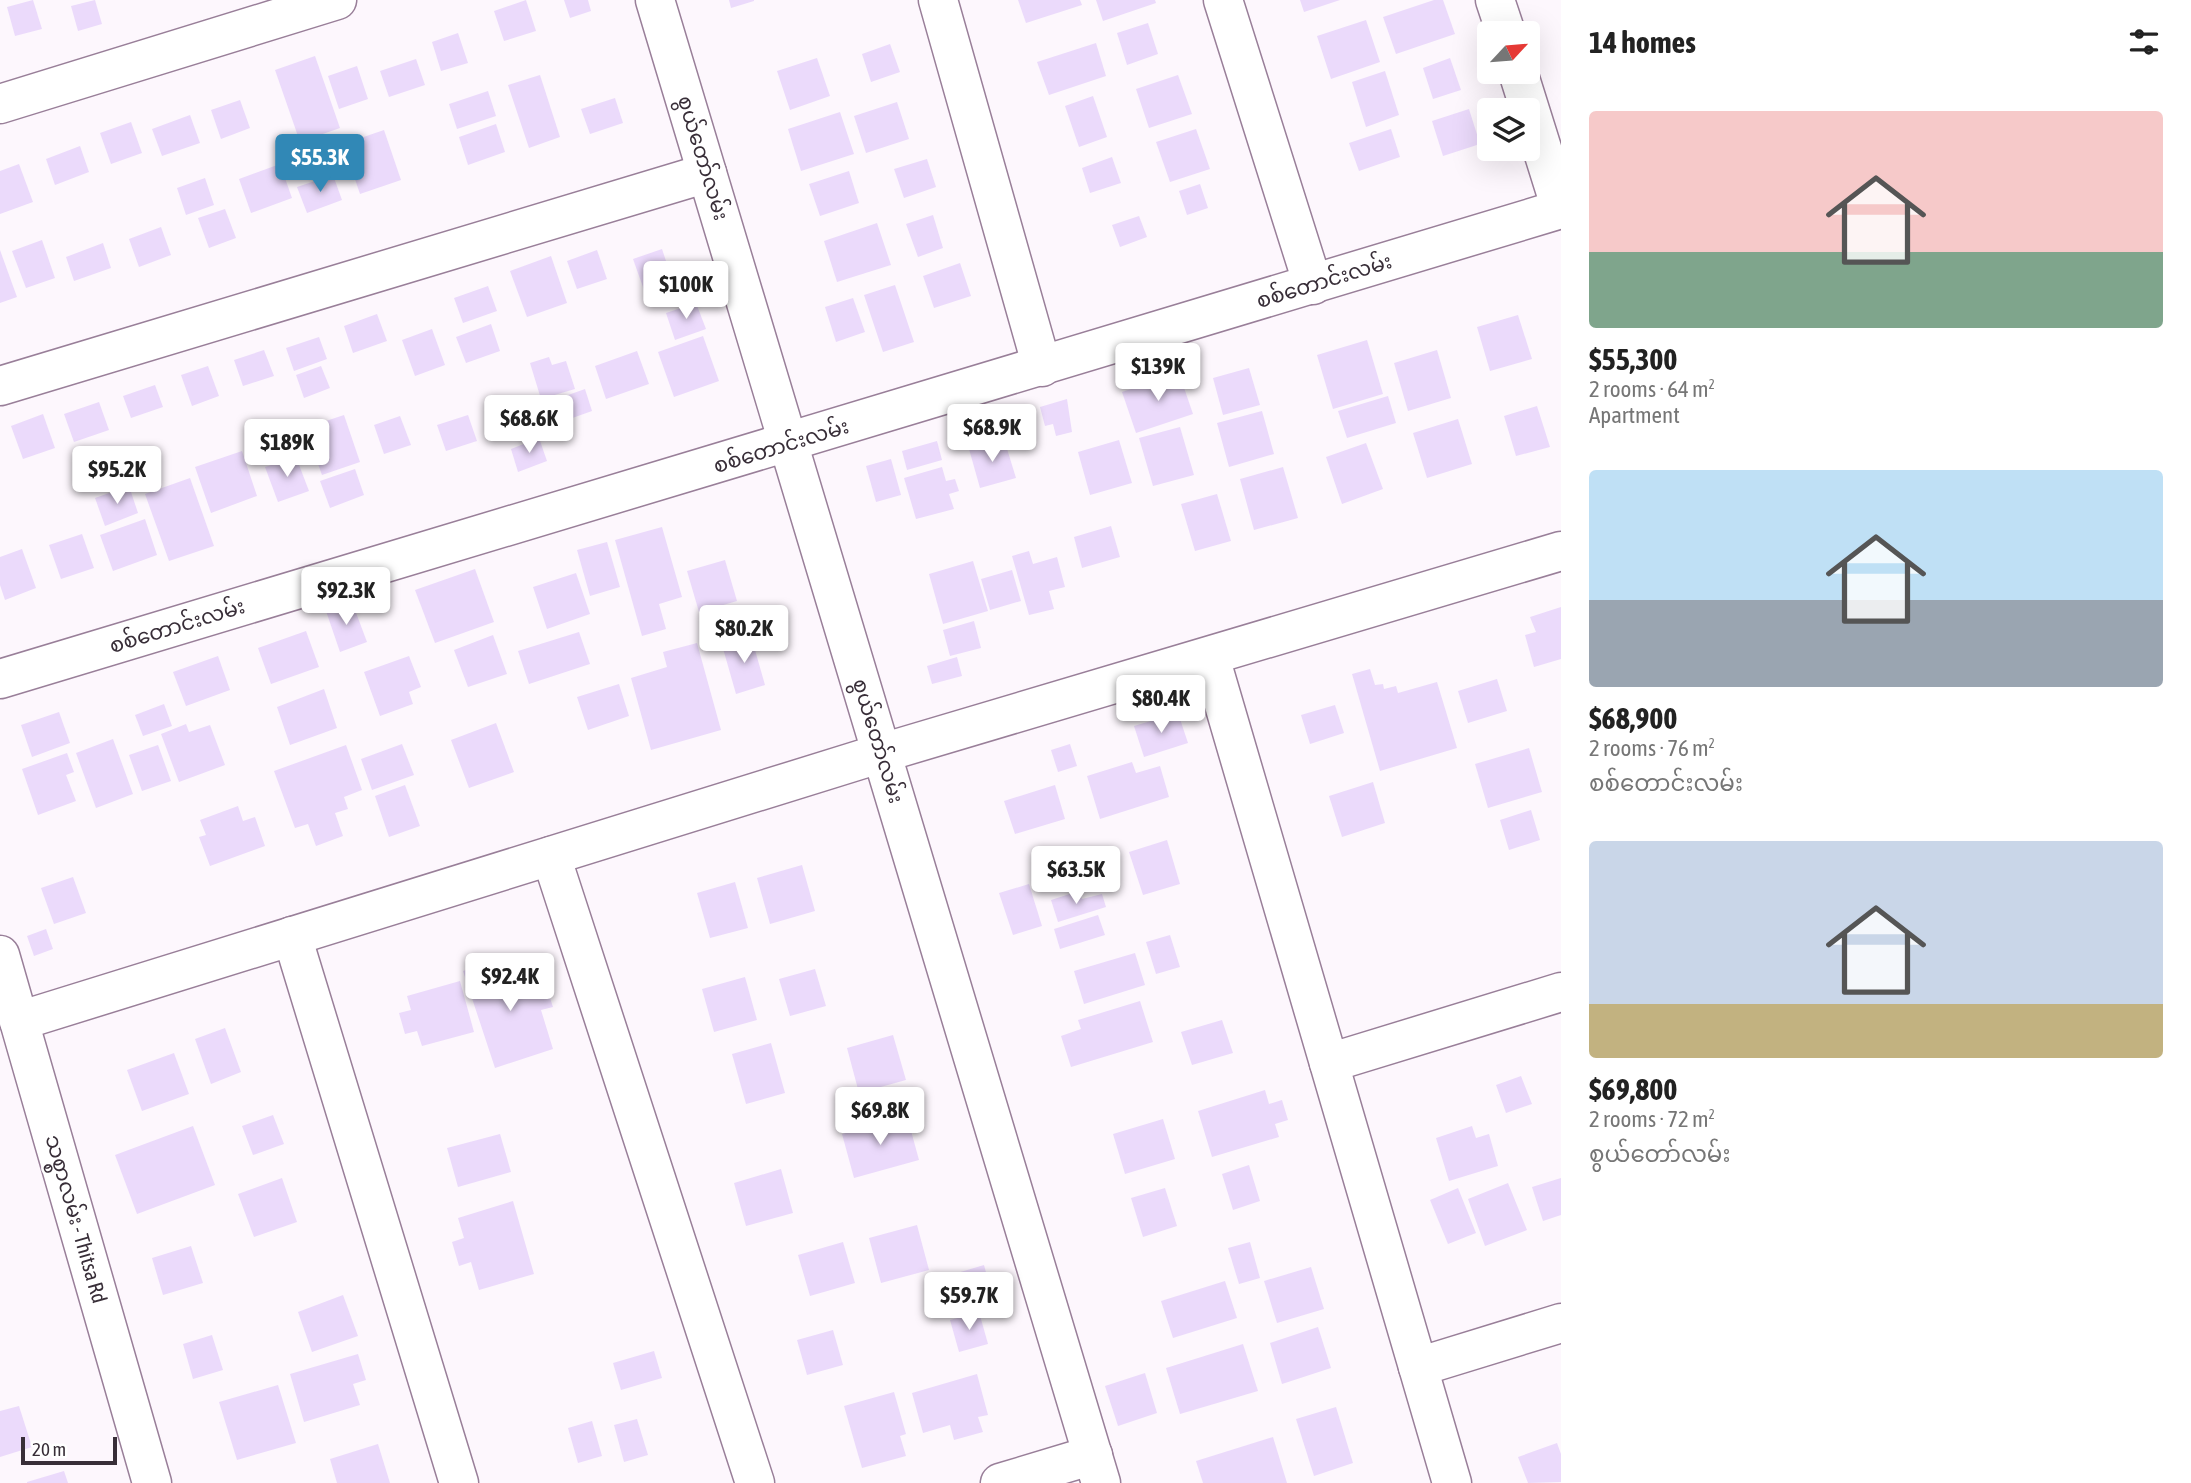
<!DOCTYPE html>
<html lang="en">
<head>
<meta charset="utf-8">
<style>
  :root { --surface:#fff; --page:#f2f2f2; --text:#222; --muted:#767676; --accent:#3188b6 }
  body { margin:0; font-family:"Asap Condensed","Noto Sans Myanmar",sans-serif; background:var(--page); color:var(--text); height:100vh; display:flex; flex-direction:column; font-size:26px; white-space:nowrap }
  * { box-sizing:border-box; margin:0 }
  p { font-size:23px; color:var(--muted) }
  .icon { flex:none; width:38px; height:38px; fill:none; stroke:currentColor; stroke-width:2; stroke-linecap:round; stroke-linejoin:round }
  .map { position:relative; flex:1; overflow:hidden }
  .side { display:flex; flex-direction:column; background:var(--surface); width:630px }
  .side>* { flex:none }
  .needle { width:46px; rotate:64deg }
  .fabs { position:absolute; left:1477px; top:21px; display:grid; gap:14px }
  .fabs a { display:grid; place-items:center; width:63px; height:63px; border-radius:7px; background:var(--surface); box-shadow:0 7px 28px #0002; font-size:35px }
  .scale { position:absolute; left:21px; bottom:18px; width:96px; box-sizing:border-box; padding-left:7px; border:4px solid #382e38; border-top:0; font-size:19px; line-height:24px; white-space:nowrap; color:#382e38; -webkit-text-stroke:5px #fff; paint-order:stroke }
  .price { position:absolute; translate:-50% -60px; padding:0 16px; border-radius:7px; background:#fff; color:#222; font-size:23px; line-height:46px; filter:drop-shadow(0 2px 4px #0008) }
  .price::after { content:''; position:absolute; left:50%; top:42px; width:21px; height:16px; margin-left:-10px; background:inherit; clip-path:polygon(0 0,100% 0,50% 100%) }
  .price.selected { background:var(--accent); color:#fff }
  ul { padding:0; list-style:none }
  li { display:grid; align-content:center; gap:14px; height:371px; padding:0 28px }
  li span { display:grid; place-items:center; height:217px; border-radius:7px; color:#555 }
  li>.icon { margin-inline-start:auto }
  span .icon { width:126px; height:126px; fill:#fffc; stroke-width:1 }
  li b { font-size:30px }
  h2 { display:flex; justify-content:space-between; align-items:center; height:84px; padding:0 28px; font-size:30px }
  main { display:flex; flex:1; min-height:0 }
  .map>svg:first-child { display:block }
  .building { fill:#ebdafb }
  .lines { fill:none; stroke-linecap:round; stroke-linejoin:round }
  .minor-casing { stroke:#997f99; stroke-width:41 }
  .minor { stroke:#fff; stroke-width:38 }
  .labels { text-anchor:middle; stroke-width:5; stroke-linejoin:round; paint-order:stroke }
  .street-label { font-size:21px; fill:#382e38; stroke:#fff }
</style>
</head>
<body>
<main>
<div class="map">
<svg width="1561" height="1483" viewBox="0 0 1561 1483">
  <rect width="100%" height="100%" fill="#fdf7fd"/>
  <g class="building">
    <path d="M33 0 42 29 15 36 7 7Z"/>
    <path d="M95 0 102 24 78 31 71 6Z"/>
    <path d="M526 0 536 31 504 41 494 11Z"/>
    <path d="M564 0H588L591 11 570 18Z"/>
    <path d="M729 0H754V1L731 8Z"/>
    <path d="M1018 0H1080L1082 5 1026 23Z"/>
    <path d="M1096 0H1155L1156 3 1103 21Z"/>
    <path d="M1300 0H1340L1304 12Z"/>
    <path d="M1434 0H1443L1455 34 1396 54 1383 17Z"/>
    <path d="M1366 20 1380 62 1331 79 1317 36Z"/>
    <path d="M1148 23 1158 54 1127 65 1117 33Z"/>
    <path d="M458 33 468 63 441 71 432 42Z"/>
    <path d="M1096 43 1106 76 1049 95 1037 62Z"/>
    <path d="M890 44 900 72 871 82 862 54Z"/>
    <path d="M315 56 340 128 300 142 275 70Z"/>
    <path d="M817 58 830 96 790 110 777 71Z"/>
    <path d="M1450 58 1461 90 1433 99 1423 68Z"/>
    <path d="M416 59 425 85 389 97 380 71Z"/>
    <path d="M357 66 368 99 339 109 328 76Z"/>
    <path d="M1385 71 1399 115 1366 127 1352 82Z"/>
    <path d="M540 75 560 137 529 148 508 85Z"/>
    <path d="M1178 75 1192 114 1149 128 1136 89Z"/>
    <path d="M488 91 496 116 457 129 449 104Z"/>
    <path d="M1093 96 1107 137 1079 147 1065 106Z"/>
    <path d="M615 98 623 123 590 134 581 109Z"/>
    <path d="M240 100 250 128 221 139 211 110Z"/>
    <path d="M897 102 909 139 866 153 854 116Z"/>
    <path d="M1469 109 1480 144 1443 156 1432 121Z"/>
    <path d="M840 112 854 154 801 171 788 129Z"/>
    <path d="M190 115 200 143 162 156 152 129Z"/>
    <path d="M131 122 142 153 111 164 100 133Z"/>
    <path d="M496 124 505 152 468 165 459 137Z"/>
    <path d="M1196 129 1210 169 1170 182 1156 142Z"/>
    <path d="M1391 129 1400 157 1359 171 1349 143Z"/>
    <path d="M384 130 401 180 360 194 343 144Z"/>
    <path d="M80 146 89 172 55 185 46 159Z"/>
    <path d="M1112 157 1121 183 1090 193 1082 168Z"/>
    <path d="M927 159 936 187 904 198 894 169Z"/>
    <path d="M19 164 33 202 0 214V171Z"/>
    <path d="M280 164 292 198 251 213 239 179Z"/>
    <path d="M849 171 859 203 820 216 809 184Z"/>
    <path d="M333 175 342 200 307 213 297 187Z"/>
    <path d="M205 178 214 205 186 215 177 188Z"/>
    <path d="M1200 184 1208 208 1187 215 1179 191Z"/>
    <path d="M225 209 236 238 209 248 198 218Z"/>
    <path d="M933 215 943 248 918 257 906 224Z"/>
    <path d="M1139 216 1147 237 1120 247 1112 225Z"/>
    <path d="M877 223 891 265 837 282 824 241Z"/>
    <path d="M161 227 171 255 139 267 129 239Z"/>
    <path d="M42 240 55 278 26 288 12 251Z"/>
    <path d="M103 243 111 268 74 281 66 257Z"/>
    <path d="M662 249 677 294 649 304 633 259Z"/>
    <path d="M0 250 17 297 0 303Z"/>
    <path d="M597 250 607 279 577 289 567 261Z"/>
    <path d="M551 256 567 303 527 317 510 271Z"/>
    <path d="M960 263 971 296 934 308 923 276Z"/>
    <path d="M895 285 914 342 883 352 864 295Z"/>
    <path d="M488 286 497 311 463 323 454 298Z"/>
    <path d="M853 298 865 332 836 342 825 307Z"/>
    <path d="M696 303 706 329 675 340 666 313Z"/>
    <path d="M377 314 387 341 353 353 344 326Z"/>
    <path d="M1518 315 1532 359 1490 371 1477 327Z"/>
    <path d="M491 324 500 351 466 363 456 337Z"/>
    <path d="M432 329 445 365 415 376 402 340Z"/>
    <path d="M703 336 719 381 674 397 658 352Z"/>
    <path d="M319 337 327 359 294 371 286 348Z"/>
    <path d="M1367 340 1383 394 1333 409 1317 355Z"/>
    <path d="M264 350 274 376 243 386 234 360Z"/>
    <path d="M1437 350 1451 398 1408 411 1394 363Z"/>
    <path d="M637 351 649 384 606 399 595 366Z"/>
    <path d="M549 357 552 365 566 361 575 389 541 399 530 363Z"/>
    <path d="M208 366 219 396 192 406 181 375Z"/>
    <path d="M321 366 330 388 304 398 296 375Z"/>
    <path d="M1249 368 1260 405 1223 415 1213 378Z"/>
    <path d="M1179 373 1193 414 1136 433 1122 392Z"/>
    <path d="M155 385 163 407 131 418 123 396Z"/>
    <path d="M585 389 592 411 564 421 557 399Z"/>
    <path d="M1388 396 1396 423 1347 438 1338 411Z"/>
    <path d="M1067 399 1072 432 1056 436 1053 424 1045 426 1040 407Z"/>
    <path d="M520 401 528 425 499 435 491 411Z"/>
    <path d="M99 402 109 430 74 442 64 414Z"/>
    <path d="M1537 406 1550 447 1516 456 1504 416Z"/>
    <path d="M1262 411 1274 454 1229 467 1217 423Z"/>
    <path d="M43 414 55 448 23 459 11 426Z"/>
    <path d="M344 415 360 462 322 475 305 428Z"/>
    <path d="M468 415 477 441 446 451 437 425Z"/>
    <path d="M400 416 411 445 384 454 374 425Z"/>
    <path d="M1458 419 1472 464 1427 478 1413 433Z"/>
    <path d="M1180 427 1194 475 1153 486 1139 438Z"/>
    <path d="M267 434 274 457 253 464 245 442Z"/>
    <path d="M539 438 547 461 518 472 511 449Z"/>
    <path d="M1004 439 1016 478 980 488 969 449Z"/>
    <path d="M1119 440 1132 483 1090 495 1078 452Z"/>
    <path d="M937 441 942 460 907 470 902 451Z"/>
    <path d="M1366 443 1383 489 1342 504 1326 457Z"/>
    <path d="M242 451 257 496 211 513 195 467Z"/>
    <path d="M296 457 309 491 278 502 265 467Z"/>
    <path d="M891 459 901 495 876 502 866 466Z"/>
    <path d="M942 467 946 481 955 479 959 491 949 494 954 509 916 519 904 478Z"/>
    <path d="M1283 467 1298 518 1254 530 1240 479Z"/>
    <path d="M355 469 364 495 330 508 320 481Z"/>
    <path d="M190 478 214 546 169 561 145 494Z"/>
    <path d="M129 486 138 513 105 526 95 498Z"/>
    <path d="M1217 494 1231 541 1195 551 1181 504Z"/>
    <path d="M145 519 157 555 113 571 100 535Z"/>
    <path d="M1111 526 1120 557 1082 568 1074 537Z"/>
    <path d="M662 527 682 597 659 604 666 629 642 636 615 540Z"/>
    <path d="M82 534 94 568 61 579 49 545Z"/>
    <path d="M607 542 620 587 590 596 577 550Z"/>
    <path d="M22 549 36 588 5 600 0 585V557Z"/>
    <path d="M1029 551 1033 564 1057 557 1065 587 1049 591 1054 609 1029 615 1012 556Z"/>
    <path d="M725 560 737 601 699 612 687 571Z"/>
    <path d="M973 561 988 611 943 624 929 574Z"/>
    <path d="M475 569 494 622 435 643 415 590Z"/>
    <path d="M1012 570 1021 601 990 610 981 579Z"/>
    <path d="M576 573 590 614 547 629 533 587Z"/>
    <path d="M352 602 367 642 340 652 326 611Z"/>
    <path d="M1561 607V659L1534 667 1525 635 1536 632 1530 617Z"/>
    <path d="M974 621 981 648 950 656 943 630Z"/>
    <path d="M306 631 319 667 271 684 258 648Z"/>
    <path d="M579 632 590 664 529 684 518 651Z"/>
    <path d="M493 635 507 674 468 687 454 650Z"/>
    <path d="M751 636 765 685 736 694 722 645Z"/>
    <path d="M697 643 721 730 651 750 631 678 667 667 663 652Z"/>
    <path d="M218 656 230 690 186 706 173 672Z"/>
    <path d="M409 656 421 687 409 692 413 704 380 716 364 672Z"/>
    <path d="M957 657 962 676 932 684 927 666Z"/>
    <path d="M1370 669 1375 685 1383 684 1384 689 1396 686 1398 693 1437 682 1457 748 1380 771 1352 674Z"/>
    <path d="M1497 679 1507 711 1468 723 1458 691Z"/>
    <path d="M619 684 629 716 588 730 577 697Z"/>
    <path d="M324 689 337 728 290 745 277 707Z"/>
    <path d="M164 704 172 726 143 736 135 715Z"/>
    <path d="M1335 705 1344 733 1310 744 1301 715Z"/>
    <path d="M59 712 70 743 32 757 21 725Z"/>
    <path d="M1178 713 1188 743 1144 757 1134 726Z"/>
    <path d="M496 723 514 772 469 788 451 740Z"/>
    <path d="M186 724 189 732 210 725 225 765 179 782 161 734Z"/>
    <path d="M113 739 133 794 96 808 76 753Z"/>
    <path d="M402 744 414 775 372 790 361 759Z"/>
    <path d="M1070 744 1077 766 1058 772 1051 750Z"/>
    <path d="M158 745 171 781 142 791 129 755Z"/>
    <path d="M346 745 362 790 344 797 348 809 335 813 343 836 316 846 308 824 295 828 274 771Z"/>
    <path d="M1529 748 1542 792 1488 808 1475 764Z"/>
    <path d="M67 753 74 772 66 775 76 801 38 815 22 769Z"/>
    <path d="M1132 762 1136 773 1160 766 1169 797 1100 819 1087 776Z"/>
    <path d="M1373 782 1385 823 1342 837 1329 796Z"/>
    <path d="M405 785 420 826 389 837 375 796Z"/>
    <path d="M1055 785 1065 819 1015 834 1004 801Z"/>
    <path d="M238 806 243 821 255 817 265 846 210 866 199 837 206 835 200 820Z"/>
    <path d="M1531 810 1540 840 1509 850 1500 820Z"/>
    <path d="M1167 840 1180 884 1143 895 1129 852Z"/>
    <path d="M802 865 815 911 770 924 757 878Z"/>
    <path d="M73 877 86 913 54 924 41 888Z"/>
    <path d="M735 882 748 928 710 938 697 893Z"/>
    <path d="M1029 884 1042 926 1013 935 999 893Z"/>
    <path d="M1079 891 1082 899 1102 894 1106 907 1058 922 1051 900Z"/>
    <path d="M1098 915 1105 935 1060 949 1054 929Z"/>
    <path d="M46 929 53 949 34 956 27 936Z"/>
    <path d="M1170 935 1180 967 1156 974 1146 942Z"/>
    <path d="M1135 953 1145 985 1084 1004 1074 971Z"/>
    <path d="M495 960 500 977 527 969 534 990 546 986 553 1007 541 1010 553 1049 495 1068 463 971Z"/>
    <path d="M815 969 826 1006 790 1016 779 979Z"/>
    <path d="M745 977 757 1020 714 1032 702 989Z"/>
    <path d="M460 981 474 1032 422 1046 417 1031 405 1034 399 1013 411 1010 407 996Z"/>
    <path d="M1140 1001 1153 1042 1071 1067 1061 1036 1081 1029 1078 1020Z"/>
    <path d="M1222 1020 1233 1053 1192 1065 1181 1032Z"/>
    <path d="M225 1028 241 1072 211 1084 195 1039Z"/>
    <path d="M893 1035 906 1080 859 1093 847 1048Z"/>
    <path d="M771 1043 785 1093 746 1104 732 1054Z"/>
    <path d="M174 1053 189 1094 142 1111 127 1070Z"/>
    <path d="M1521 1076 1532 1104 1506 1113 1496 1085Z"/>
    <path d="M1265 1090 1269 1104 1282 1100 1288 1120 1275 1124 1279 1137 1212 1157 1198 1111Z"/>
    <path d="M273 1115 284 1144 253 1155 242 1126Z"/>
    <path d="M907 1116 919 1160 854 1178 842 1134Z"/>
    <path d="M1163 1119 1175 1159 1125 1174 1113 1134Z"/>
    <path d="M193 1126 215 1185 137 1214 115 1155Z"/>
    <path d="M1472 1126 1476 1138 1489 1134 1498 1166 1449 1181 1436 1138Z"/>
    <path d="M500 1134 511 1172 458 1187 447 1148Z"/>
    <path d="M1249 1165 1260 1201 1233 1210 1222 1174Z"/>
    <path d="M781 1169 793 1213 746 1226 734 1183Z"/>
    <path d="M282 1178 297 1222 254 1237 238 1194Z"/>
    <path d="M1561 1178V1215L1543 1221 1532 1187Z"/>
    <path d="M1508 1183 1527 1230 1485 1246 1468 1199Z"/>
    <path d="M1165 1188 1177 1226 1143 1237 1131 1198Z"/>
    <path d="M1458 1188 1476 1233 1448 1244 1430 1200Z"/>
    <path d="M513 1201 534 1274 479 1290 471 1262 459 1266 452 1242 464 1238 458 1218Z"/>
    <path d="M917 1225 929 1270 881 1283 869 1238Z"/>
    <path d="M843 1242 855 1283 810 1296 798 1255Z"/>
    <path d="M1250 1242 1260 1278 1239 1284 1228 1248Z"/>
    <path d="M191 1246 203 1283 163 1295 152 1258Z"/>
    <path d="M984 1265 993 1298 947 1311 937 1279Z"/>
    <path d="M1311 1267 1324 1309 1277 1323 1264 1281Z"/>
    <path d="M1225 1281 1237 1318 1173 1338 1161 1301Z"/>
    <path d="M343 1295 358 1336 312 1352 298 1312Z"/>
    <path d="M979 1312 988 1344 959 1352 950 1320Z"/>
    <path d="M1318 1327 1331 1368 1282 1384 1270 1343Z"/>
    <path d="M833 1330 843 1365 807 1375 797 1340Z"/>
    <path d="M212 1335 223 1370 193 1379 183 1344Z"/>
    <path d="M1243 1344 1258 1391 1180 1414 1166 1368Z"/>
    <path d="M654 1351 662 1378 621 1390 613 1363Z"/>
    <path d="M358 1354 366 1380 353 1384 360 1405 304 1422 290 1374Z"/>
    <path d="M1145 1373 1157 1413 1118 1426 1105 1386Z"/>
    <path d="M977 1374 988 1415 978 1417 983 1432 954 1440 950 1425 923 1433 912 1393Z"/>
    <path d="M278 1385 296 1443 237 1460 219 1402Z"/>
    <path d="M894 1392 906 1434 900 1436 906 1456 862 1468 844 1406Z"/>
    <path d="M19 1406 32 1447 0 1457V1411Z"/>
    <path d="M1336 1407 1353 1463 1314 1476 1296 1419Z"/>
    <path d="M637 1419 648 1455 624 1462 614 1425Z"/>
    <path d="M592 1421 602 1456 578 1463 568 1428Z"/>
    <path d="M1273 1437 1287 1483H1203L1196 1461Z"/>
    <path d="M1557 1443 1561 1454V1482L1528 1483 1518 1457Z"/>
    <path d="M378 1444 390 1483H337L330 1459Z"/>
    <path d="M64 1471 68 1483H27V1482Z"/>
  </g>
  <g class="lines">
    <g class="minor-casing">
      <g id="minor">
        <path d="M655 0 1101 1483"/>
        <path d="M938 0 1042 367"/>
        <path d="M1223 0 1313 285"/>
        <path d="M1495 0 1506 33"/>
        <path d="M1518 72 1561 209"/>
        <path d="M0 104 337 0"/>
        <path d="M0 386 707 173"/>
        <path d="M1210 657 1452 1483"/>
        <path d="M0 679 1561 209"/>
        <path d="M551 856 755 1483"/>
        <path d="M292 936 459 1483"/>
        <path d="M0 955 152 1483"/>
        <path d="M19 1021 882 753 1561 551"/>
        <path d="M1329 1063 1561 992"/>
        <path d="M1418 1367 1561 1323"/>
        <path d="M1000 1483 1093 1455"/>
      </g>
    </g>
    <use href="#minor" class="minor"/>
  </g>
  <g class="labels">
    <g class="street-label">
      <text transform="translate(703 158) rotate(73)" y="7">စွယ်တော်လမ်း</text>
      <text transform="translate(1324 281) rotate(-17)" y="7">စစ်တောင်းလမ်း</text>
      <text transform="translate(781 446) rotate(-17)" y="7">စစ်တောင်းလမ်း</text>
      <text transform="translate(177 626) rotate(-17)" y="7">စစ်တောင်းလမ်း</text>
      <text transform="translate(878 741) rotate(73)" y="7">စွယ်တော်လမ်း</text>
      <text transform="translate(76 1219) rotate(74)" y="7">သစ္စာလမ်း - Thitsa Rd</text>
    </g>
  </g>
</svg>
<div class="fabs">
<a><svg class="needle" viewBox="-14 -14 28 28"><path d="M0-13l5 13h-10z" fill="#e53935"/><path d="M0 13l5-13h-10z" fill="#767676"/></svg></a>
<a><svg class="icon" aria-label="layers" viewBox="0 0 24 24"><path d="M12 4l9 5-9 5-9-5zM3 14l9 5 9-5"/></svg></a>
</div>
<div class="scale">20 m</div>
<b class="price selected" style="left:320px;top:194px">$55.3K</b>
<b class="price" style="left:686px;top:321px">$100K</b>
<b class="price" style="left:1158px;top:403px">$139K</b>
<b class="price" style="left:529px;top:455px">$68.6K</b>
<b class="price" style="left:992px;top:464px">$68.9K</b>
<b class="price" style="left:287px;top:479px">$189K</b>
<b class="price" style="left:117px;top:506px">$95.2K</b>
<b class="price" style="left:346px;top:627px">$92.3K</b>
<b class="price" style="left:744px;top:665px">$80.2K</b>
<b class="price" style="left:1161px;top:735px">$80.4K</b>
<b class="price" style="left:1076px;top:906px">$63.5K</b>
<b class="price" style="left:510px;top:1013px">$92.4K</b>
<b class="price" style="left:880px;top:1147px">$69.8K</b>
<b class="price" style="left:969px;top:1332px">$59.7K</b>
</div>
<section class="side">
<h2>14 homes<svg class="icon" aria-label="filters" viewBox="0 0 24 24"><path d="M4 7h16M4 17h16"/><circle cx="9" cy="7" r="2"/><circle cx="15" cy="17" r="2"/></svg></h2>
<ul>
<li><span style="background:linear-gradient(#f6c9c9 65%,#7fa58c 0)"><svg class="icon" aria-label="home" viewBox="0 0 24 24"><path d="M3 11l9-7 9 7M6 9v11h12V9"/></svg></span><div><b>$55,300</b><p>2 rooms · 64 m²</p><p>Apartment</p></div></li>
<li><span style="background:linear-gradient(#bfe0f5 60%,#9aa5b1 0)"><svg class="icon" aria-label="home" viewBox="0 0 24 24"><path d="M3 11l9-7 9 7M6 9v11h12V9"/></svg></span><div><b>$68,900</b><p>2 rooms · 76 m²</p><p>စစ်တောင်းလမ်း</p></div></li>
<li><span style="background:linear-gradient(#c9d6e8 75%,#c2b280 0)"><svg class="icon" aria-label="home" viewBox="0 0 24 24"><path d="M3 11l9-7 9 7M6 9v11h12V9"/></svg></span><div><b>$69,800</b><p>2 rooms · 72 m²</p><p>စွယ်တော်လမ်း</p></div></li>
</ul>
</section>
</main>
</body>
</html>
